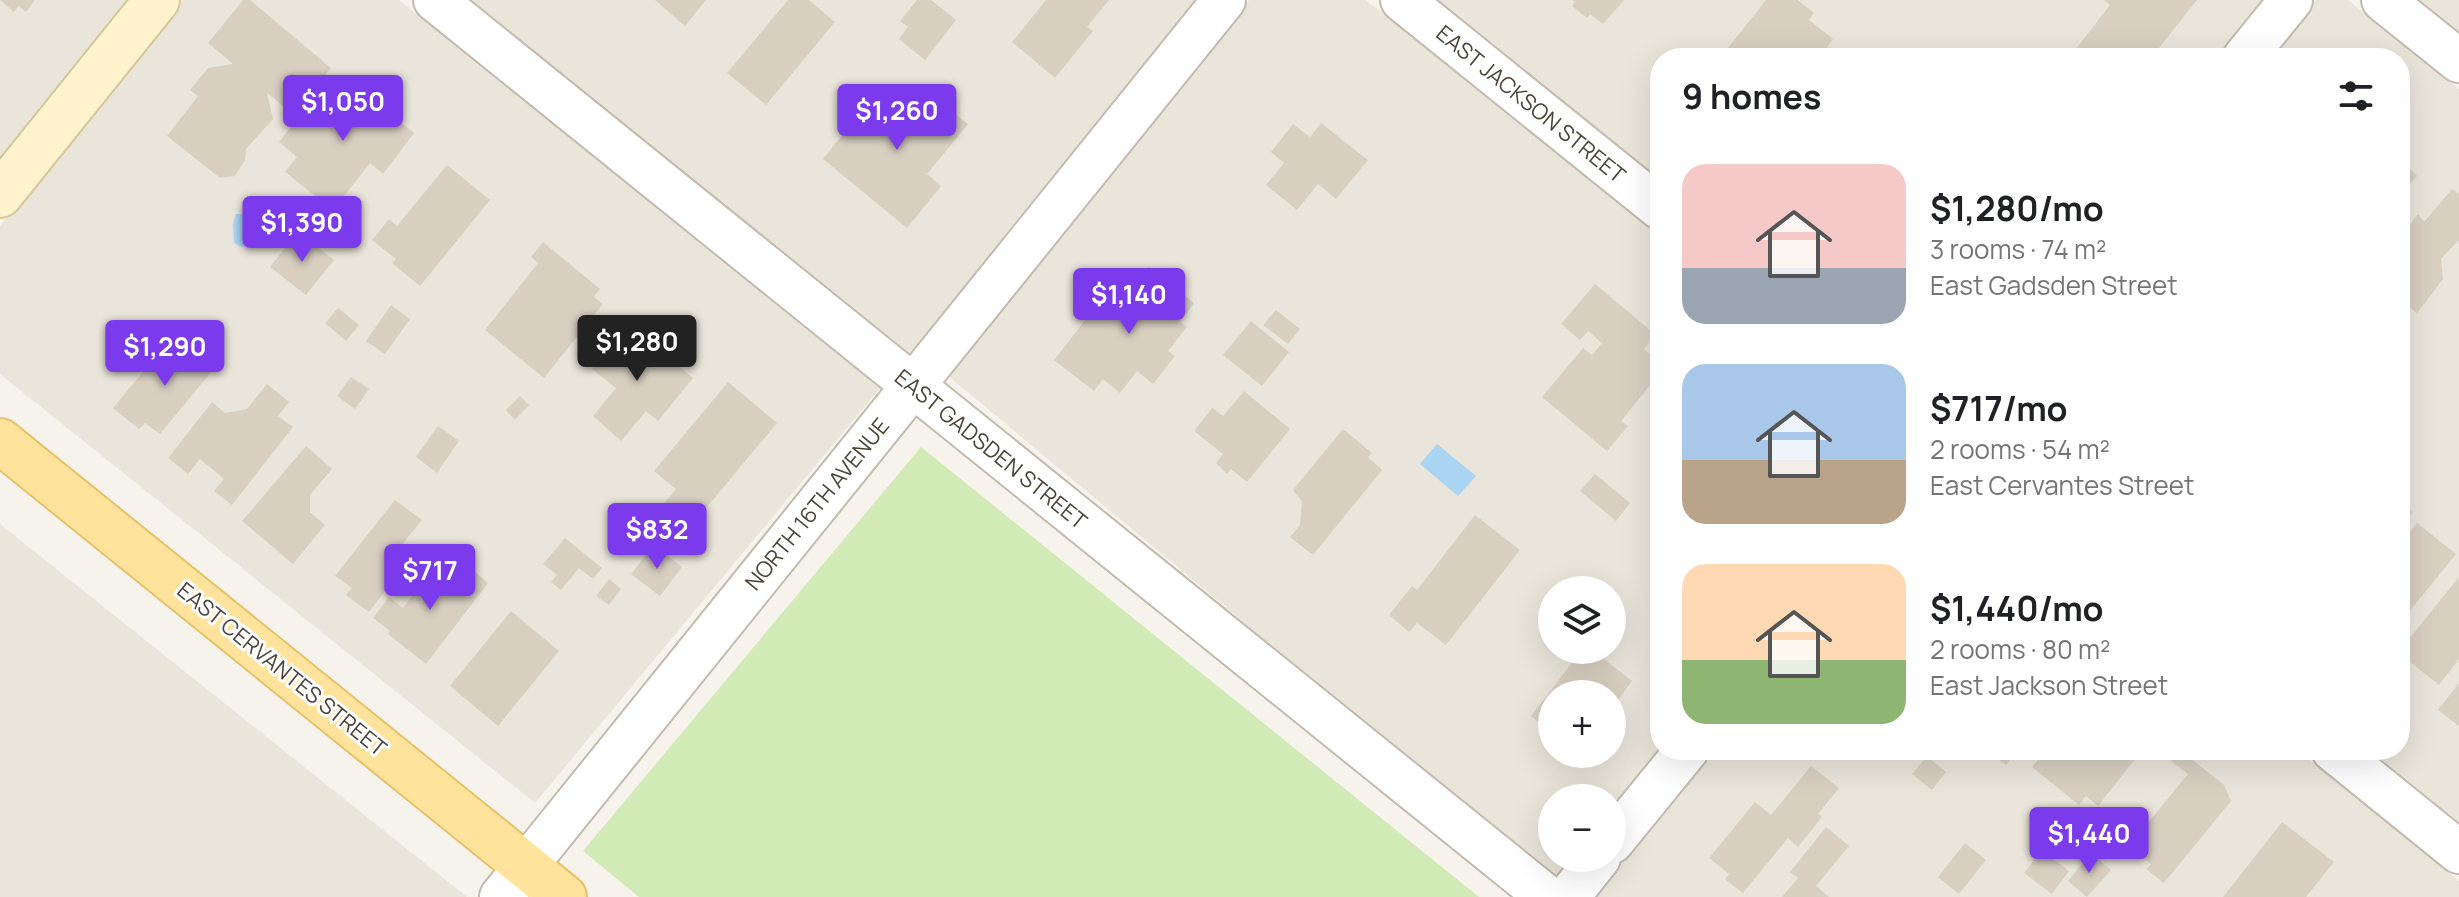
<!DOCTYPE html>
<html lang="en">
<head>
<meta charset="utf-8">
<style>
  :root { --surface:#fff; --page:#f6f6f6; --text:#202124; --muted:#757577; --accent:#7c3aed }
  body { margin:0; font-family:Manrope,sans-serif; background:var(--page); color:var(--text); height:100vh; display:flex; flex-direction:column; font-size:30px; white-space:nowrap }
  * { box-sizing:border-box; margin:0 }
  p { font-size:26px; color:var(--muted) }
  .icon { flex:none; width:44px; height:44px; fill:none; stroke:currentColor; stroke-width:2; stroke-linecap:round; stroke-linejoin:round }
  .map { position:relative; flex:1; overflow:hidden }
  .side { position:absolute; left:1650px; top:48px; width:760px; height:712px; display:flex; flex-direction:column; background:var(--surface); border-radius:32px; box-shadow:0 8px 32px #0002 }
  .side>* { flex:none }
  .buttons { position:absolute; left:1538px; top:576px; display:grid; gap:16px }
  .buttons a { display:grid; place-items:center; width:88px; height:88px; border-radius:50%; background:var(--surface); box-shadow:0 8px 32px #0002; font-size:40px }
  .price { position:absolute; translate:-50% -68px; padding:0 18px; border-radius:8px; background:var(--accent); color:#fff; font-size:26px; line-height:52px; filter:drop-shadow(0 2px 4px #0008) }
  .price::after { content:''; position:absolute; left:50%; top:48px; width:24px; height:18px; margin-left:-12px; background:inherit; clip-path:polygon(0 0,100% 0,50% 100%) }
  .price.active { background:#222; color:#fff }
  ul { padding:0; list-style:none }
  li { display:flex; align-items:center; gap:24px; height:200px; padding:0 32px }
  li span { display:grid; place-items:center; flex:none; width:224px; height:160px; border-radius:24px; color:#555 }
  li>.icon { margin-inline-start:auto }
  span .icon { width:96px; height:96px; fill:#fffc; stroke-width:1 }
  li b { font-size:34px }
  h2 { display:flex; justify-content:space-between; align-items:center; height:96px; padding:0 32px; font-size:34px }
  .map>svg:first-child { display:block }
  .residential { fill:#eae5da; fill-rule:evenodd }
  .green { fill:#d2eab5 }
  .water { fill:#a9d4f2 }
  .building { fill:#d8cfc1 }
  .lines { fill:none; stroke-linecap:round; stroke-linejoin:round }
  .street-casing { stroke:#c2bbae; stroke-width:46 }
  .secondary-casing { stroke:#d6c79b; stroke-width:48 }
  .primary-casing { stroke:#e6c16a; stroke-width:48 }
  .street { stroke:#fff; stroke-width:42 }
  .secondary { stroke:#fff3cd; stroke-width:44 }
  .primary { stroke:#ffe39c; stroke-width:44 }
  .labels { text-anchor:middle; stroke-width:6; stroke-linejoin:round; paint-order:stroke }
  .street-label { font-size:22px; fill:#4b4439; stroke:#fff }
</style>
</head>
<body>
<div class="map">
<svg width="2459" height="897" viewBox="0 0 2459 897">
  <rect width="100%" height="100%" fill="#f6f3ec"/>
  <g class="residential">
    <path d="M0 0H132L0 163Z"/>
    <path d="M182 0H399L880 388 535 803 0 374V226Z"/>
    <path d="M470 0H1199L917 350 914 348 908 354Z"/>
    <path d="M1249 0H1366L1660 237V750L1612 812V798H1552V858H1575L1559 878 1341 703 947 375ZM1552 590H1612V650H1552ZM1552 694H1612V754H1552Z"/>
    <path d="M1437 0H2266L2220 58H1660V180Z"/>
    <path d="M2316 0H2348L2459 89V823L2368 750H2400V58H2269Z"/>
    <path d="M2419 0H2459V32Z"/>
    <path d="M0 524 467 897H0Z"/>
    <path d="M1712 750H2297L2459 881V897H1593Z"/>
  </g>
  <path class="green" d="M921 447 1479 897H639L583 851Z"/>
  <g class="water">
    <path d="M262 205 266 213 277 214 278 226 276 232 262 235 253 245 242 247 234 243 233 223 236 214H248Z"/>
    <path d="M1437 444 1476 476 1458 496 1420 464Z"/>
  </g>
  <g class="building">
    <path d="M0 0H35L26 12 19 6 14 12Z"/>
    <path d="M243 0H250L331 68 303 101 296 94 286 108 267 93 273 119 246 149 245 160 235 176 220 178 167 136 198 96 190 90 208 68 233 64 208 43Z"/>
    <path d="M655 0H706L685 26Z"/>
    <path d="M788 0H809L835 22 766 105 727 73Z"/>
    <path d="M917 0H931L956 20 925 60 899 39 908 27 900 21Z"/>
    <path d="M1046 0H1109L1087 27 1093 31 1055 78 1012 42Z"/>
    <path d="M1572 0H1624L1603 24 1590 14 1587 18 1572 6 1575 2Z"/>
    <path d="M1766 0H1798L1814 13 1809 20 1833 39 1827 47 1833 52 1828 58H1720Z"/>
    <path d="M2104 0H2197L2151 58H2069L2110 5Z"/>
    <path d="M342 76 414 133 383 174 370 163 333 210 285 172 297 157 279 142 301 114 307 120Z"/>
    <path d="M900 89 919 103 927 92 968 124 927 174 941 186 907 228 823 159 872 98 885 108Z"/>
    <path d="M1321 123 1368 160 1336 199 1318 184 1297 210 1266 185 1284 163 1271 152 1293 124 1310 137Z"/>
    <path d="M2400 160 2417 176 2400 195Z"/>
    <path d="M447 165 490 200 420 286 392 263 396 259 372 240 389 219 397 226Z"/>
    <path d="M2452 189 2459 194V240L2441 259 2443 279 2417 313 2400 300V254L2403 250 2400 247V238L2418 214 2424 222Z"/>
    <path d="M298 232 334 260 306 295 270 267Z"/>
    <path d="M543 242 600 289 594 297 603 304 544 378 485 330 538 263 531 257Z"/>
    <path d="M1149 267 1194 303 1180 322 1187 327 1168 351 1175 356 1153 384 1137 371 1120 393 1103 379 1094 391 1054 360 1090 314 1096 319 1110 302 1117 307Z"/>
    <path d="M1595 284 1656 335 1644 349 1660 362V373L1621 421 1628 426 1607 451 1542 397 1583 348 1592 355 1602 343 1588 331 1580 340 1561 324Z"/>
    <path d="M391 305 410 319 385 354 366 341Z"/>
    <path d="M338 308 359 325 346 341 325 323Z"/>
    <path d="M1276 310 1300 329 1288 344 1263 325Z"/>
    <path d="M1251 321 1289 352 1262 386 1223 355Z"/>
    <path d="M629 325 693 378 658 421 646 411 621 441 593 416 616 388 592 369Z"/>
    <path d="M186 339 217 365 160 434 145 423 139 429 113 408 156 356 166 363Z"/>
    <path d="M351 377 369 389 355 409 337 396Z"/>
    <path d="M728 382 777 423 687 531 660 508 676 489 654 471Z"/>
    <path d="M267 384 289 402 278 416 293 427 232 505 214 491 224 479 200 459 188 474 168 458 212 402 225 413 247 409Z"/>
    <path d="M1244 391 1290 429 1247 482 1231 469 1227 474 1216 463 1223 454 1194 431 1212 408 1223 416Z"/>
    <path d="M520 396 529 405 515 420 506 410Z"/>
    <path d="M438 426 459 441 437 473 416 457Z"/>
    <path d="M1343 429 1372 453 1368 457 1382 470 1313 555 1290 537 1300 525 1302 502 1293 490Z"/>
    <path d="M306 446 332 469 310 495V512L325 525 293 564 242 521Z"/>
    <path d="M1595 474 1630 503 1616 521 1580 491Z"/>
    <path d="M395 500 422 520 403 543 415 552 369 612 346 595 352 588 335 576Z"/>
    <path d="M2400 501 2413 512 2400 528Z"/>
    <path d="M1475 515 1520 550 1446 645 1417 623 1409 632 1389 615 1412 586 1417 590Z"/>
    <path d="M2417 523 2456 554 2400 623V545Z"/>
    <path d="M565 538 602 568 593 579 579 568 561 590 551 582 557 575 543 564Z"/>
    <path d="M654 545 682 567 660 596 631 574Z"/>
    <path d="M435 565 464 586 475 572 488 583 426 664 388 634 390 631 373 618 389 597 403 608Z"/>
    <path d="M2459 577V659L2439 685 2400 654V650Z"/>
    <path d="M609 579 621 589 609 605 596 596Z"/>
    <path d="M511 611 559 651 498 726 450 686Z"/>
    <path d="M1582 650H1592L1632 681 1612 708V694H1552V733L1531 716Z"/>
    <path d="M2459 683V726L2438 710Z"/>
    <path d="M1987 750H2018L2006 765Z"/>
    <path d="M2046 750H2055L2067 759 2074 750H2142L2098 806 2086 796 2079 805 2032 767Z"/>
    <path d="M2180 750 2224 785 2231 801 2164 883 2146 869 2151 864 2129 846 2188 774 2171 761Z"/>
    <path d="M1927 756 1946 772 1932 790 1912 774Z"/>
    <path d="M1811 766 1839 788 1818 814 1822 817 1798 847 1788 838 1743 893 1725 879 1729 874 1709 858 1755 802 1771 815Z"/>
    <path d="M2282 822 2334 862 2306 897H2223Z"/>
    <path d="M1826 827 1849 846 1816 886 1829 897H1782L1798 878 1790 872Z"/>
    <path d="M1965 843 1986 860 1959 894 1938 877Z"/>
    <path d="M2042 850 2069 871 2052 894 2024 873Z"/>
    <path d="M2091 853 2111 870 2087 897 2068 881Z"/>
  </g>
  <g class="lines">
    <g class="street-casing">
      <g id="street">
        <path d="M435 0 1547 897"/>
        <path d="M1402 0 1660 208"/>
        <path d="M2383 0 2459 61"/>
        <path d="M2244 58 2291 0"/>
        <path d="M2333 750 2459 852"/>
        <path d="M1612 842 1687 750"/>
        <path d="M501 897 1224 0"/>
        <path d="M1568 897 1599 858"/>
      </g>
    </g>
    <g class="secondary-casing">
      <path id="secondary" d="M0 195 157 0"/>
    </g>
    <g class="primary-casing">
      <path id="primary" d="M0 441 564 897"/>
    </g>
    <use href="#street" class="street"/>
    <use href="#secondary" class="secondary"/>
    <use href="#primary" class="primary"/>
  </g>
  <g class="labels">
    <g class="street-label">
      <text transform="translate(1531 104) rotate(39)" y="8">EAST JACKSON STREET</text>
      <text transform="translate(991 449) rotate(39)" y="8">EAST GADSDEN STREET</text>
      <text transform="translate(817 504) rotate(-51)" y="8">NORTH 16TH AVENUE</text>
      <text transform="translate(282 669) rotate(39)" y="8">EAST CERVANTES STREET</text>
    </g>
  </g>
</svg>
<div class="buttons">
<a><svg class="icon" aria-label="layers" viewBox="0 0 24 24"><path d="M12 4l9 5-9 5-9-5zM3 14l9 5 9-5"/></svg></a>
<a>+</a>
<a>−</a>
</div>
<b class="price" style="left:343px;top:143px">$1,050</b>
<b class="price" style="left:897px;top:152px">$1,260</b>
<b class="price" style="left:302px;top:264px">$1,390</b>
<b class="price" style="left:1129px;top:336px">$1,140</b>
<b class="price active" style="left:637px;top:383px">$1,280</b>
<b class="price" style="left:165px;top:388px">$1,290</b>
<b class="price" style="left:657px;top:571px">$832</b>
<b class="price" style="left:430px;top:612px">$717</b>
<b class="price" style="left:2089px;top:875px">$1,440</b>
<section class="side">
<h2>9 homes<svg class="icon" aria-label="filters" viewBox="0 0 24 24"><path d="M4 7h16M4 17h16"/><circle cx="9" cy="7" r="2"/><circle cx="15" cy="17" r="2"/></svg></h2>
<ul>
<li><span style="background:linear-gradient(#f6c9c9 65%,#9aa5b1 0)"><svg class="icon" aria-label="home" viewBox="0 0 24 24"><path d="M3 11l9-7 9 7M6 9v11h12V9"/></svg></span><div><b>$1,280/mo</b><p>3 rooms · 74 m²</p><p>East Gadsden Street</p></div></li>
<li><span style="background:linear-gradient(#a9c7e8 60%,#b9a48a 0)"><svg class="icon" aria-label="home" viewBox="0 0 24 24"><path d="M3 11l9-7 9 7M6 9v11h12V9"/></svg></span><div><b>$717/mo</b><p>2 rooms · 54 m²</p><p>East Cervantes Street</p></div></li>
<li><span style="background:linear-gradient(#ffd9b3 60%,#8fb573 0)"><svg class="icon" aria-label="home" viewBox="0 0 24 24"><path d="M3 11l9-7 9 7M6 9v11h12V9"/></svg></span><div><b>$1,440/mo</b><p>2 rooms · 80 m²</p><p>East Jackson Street</p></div></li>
</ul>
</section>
</div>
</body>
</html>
